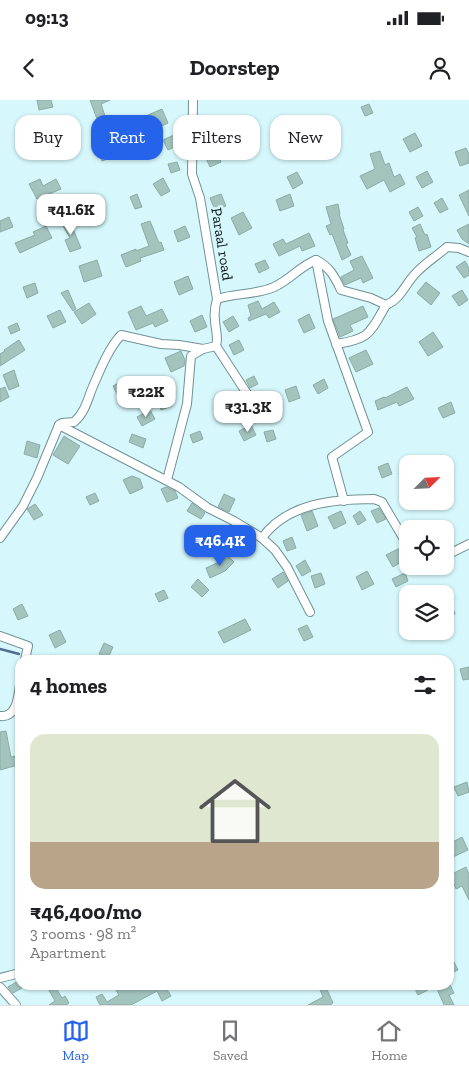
<!DOCTYPE html>
<html lang="en">
<head>
<meta charset="utf-8">
<style>
  :root { --surface:#fff; --page:#f6f6f6; --text:#202124; --muted:#757577; --line:#e0e0e0; --accent:#2563eb }
  body { margin:0; font-family:"Zilla Slab",serif; background:var(--page); color:var(--text); height:100vh; display:flex; flex-direction:column; font-size:19px; white-space:nowrap }
  * { box-sizing:border-box; margin:0 }
  p { font-size:16px; color:var(--muted) }
  .icon { flex:none; width:28px; height:28px; fill:none; stroke:currentColor; stroke-width:2; stroke-linecap:round; stroke-linejoin:round }
  .map { position:relative; flex:1; overflow:hidden }
  .sheet { position:absolute; left:15px; top:555px; width:439px; height:335px; display:flex; flex-direction:column; background:var(--surface); border-radius:15px; box-shadow:0 1px 4px #0004 }
  .sheet>* { flex:none }
  .banner { position:absolute; left:15px; top:15px; width:440px; height:45px; display:flex; gap:10px }
  .needle { width:32px; rotate:66deg }
  .buttons { position:absolute; left:399px; top:355px; display:grid; gap:10px }
  .buttons a { display:grid; place-items:center; width:55px; height:55px; border-radius:10px; background:var(--surface); box-shadow:0 1px 4px #0004; font-size:25px }
  .price { position:absolute; translate:-50% -42px; padding:0 11px; border-radius:10px; background:#fff; color:#222; font-size:16px; line-height:32px; filter:drop-shadow(0 1px 2px #0008) }
  .price::after { content:''; position:absolute; left:50%; top:30px; width:15px; height:11px; margin-left:-8px; background:inherit; clip-path:polygon(0 0,100% 0,50% 100%) }
  .price.current { background:var(--accent); color:#fff }
  ul { padding:0; list-style:none }
  li { display:grid; align-content:center; gap:10px; height:265px; padding:0 15px }
  li span { display:grid; place-items:center; height:155px; border-radius:15px; color:#555 }
  li>.icon { margin-inline-start:auto }
  span .icon { width:90px; height:90px; fill:#fffc; stroke-width:1 }
  li b { font-size:21px }
  h2 { display:flex; justify-content:space-between; align-items:center; height:60px; padding:0 15px; font-size:21px }
  .chip { padding:0 18px; border-radius:15px; background:var(--surface); box-shadow:0 1px 4px #0004; font-size:18px; line-height:45px }
  .chip.current { background:var(--accent); color:#fff }
  .status { display:flex; justify-content:space-between; align-items:center; height:35px; padding:0 25px; background:var(--surface); direction:ltr }
  .status svg { height:14px; fill:currentColor }
  header { display:flex; justify-content:space-between; align-items:center; height:65px; padding:0 15px; background:var(--surface); font-size:22px; font-weight:700 }
  .tabs { display:flex; justify-content:space-around; align-items:center; height:70px; border-top:1px solid var(--line); background:var(--surface); font-size:14px; color:var(--muted) }
  .tabs a { display:grid; justify-items:center; gap:2px }
  .tabs .current { color:var(--accent) }
  .map>svg:first-child { display:block }
  .lines { fill:none; stroke-linecap:round; stroke-linejoin:round }
  .stream { stroke:#4d6d91; stroke-width:2.5 }
  .building { fill:#a3c3bd; stroke:#8caba5 }
  .minor-casing { stroke:#719195; stroke-width:10 }
  .minor { stroke:#fff; stroke-width:8 }
  .labels { text-anchor:middle; stroke-width:5; stroke-linejoin:round; paint-order:stroke }
  .street-label { font-size:15px; fill:#061113; stroke:#d6f8fc }
</style>
</head>
<body>
<div class="status"><b>09:13</b><svg viewBox="0 0 49 12"><path d="M0 12V9h3v3zM5 12V6h3v6zM10 12V3h3v9zM15 12V0h3v12zM26 1h20v11H26zM47 4h2v5h-2z"/></svg></div>
<header><svg class="icon" aria-label="back" viewBox="0 0 24 24"><path d="M15 5l-7 7 7 7"/></svg>Doorstep<svg class="icon" aria-label="person" viewBox="0 0 24 24"><circle cx="12" cy="8" r="4"/><path d="M4 21q1-7 8-7t8 7"/></svg></header>
<div class="map">
<svg width="469" height="905" viewBox="0 0 469 905">
  <rect width="100%" height="100%" fill="#d6f8fc"/>
  <g class="lines">
    <g class="stream">
      <path d="M0 549 19 554"/>
      <path d="M33 557 44 560"/>
    </g>
  </g>
  <g class="building">
    <path d="M37 0H51L53 7 39 10Z"/>
    <path d="M90 0H110L101 4 105 16 97 19Z"/>
    <path d="M369 4 373 13 365 16 361 7Z"/>
    <path d="M162 9 168 23 155 29 148 15Z"/>
    <path d="M123 33 129 45 108 55 110 58 102 61 98 51 112 45 110 40Z"/>
    <path d="M415 33 422 46 410 52 403 39Z"/>
    <path d="M174 35 178 45 168 50 163 40Z"/>
    <path d="M466 48 469 54V63L460 66 455 52Z"/>
    <path d="M216 49 221 62 210 67 204 54Z"/>
    <path d="M380 51 385 65 389 63 394 77 400 74 405 84 390 92 384 80 367 89 360 76 375 69 370 54Z"/>
    <path d="M177 62 180 70 171 73 168 64Z"/>
    <path d="M427 71 433 82 422 88 416 77Z"/>
    <path d="M297 72 303 83 293 89 287 77Z"/>
    <path d="M163 78 170 91 161 96 153 84Z"/>
    <path d="M40 79 43 86 56 79 61 89 37 99 29 84Z"/>
    <path d="M469 90V116L459 95Z"/>
    <path d="M137 94 142 107 135 109 130 97Z"/>
    <path d="M221 94 226 106 215 110 210 98Z"/>
    <path d="M290 94 294 106 280 111 276 100Z"/>
    <path d="M442 98 448 109 440 113 434 103Z"/>
    <path d="M338 104 340 114H339L344 129 343 130 348 143 346 144 351 155 342 160 332 134 330 135 326 126 331 124 326 107Z"/>
    <path d="M418 107 423 116 414 121 409 112Z"/>
    <path d="M102 108 104 117 95 119 93 110Z"/>
    <path d="M243 112 252 128 239 135 231 118Z"/>
    <path d="M9 117 13 127 0 132V121Z"/>
    <path d="M71 118 76 127 73 129 81 148 70 152 65 140 70 138 62 124Z"/>
    <path d="M150 121 159 143 161 142 164 150 140 158 141 161 126 167 121 155 136 149V151L149 146 141 124Z"/>
    <path d="M420 124 425 135 427 134 431 147 419 151 415 138 417 137 412 128Z"/>
    <path d="M469 124V144L462 139 457 130Z"/>
    <path d="M46 126 52 138 20 153 15 143 35 135 33 132Z"/>
    <path d="M185 126 190 137 178 142 174 131Z"/>
    <path d="M309 133 315 146 302 151 300 146 279 156 273 144 283 139 286 144Z"/>
    <path d="M362 156 373 178 363 183 361 178 345 185 341 177 354 170 350 161Z"/>
    <path d="M97 160 102 176 84 182 79 166Z"/>
    <path d="M265 160 269 168 259 173 255 164Z"/>
    <path d="M465 161 469 168V175L464 178 456 167Z"/>
    <path d="M188 176 193 189 179 195 174 182Z"/>
    <path d="M426 182 440 193 431 205 417 193Z"/>
    <path d="M35 183 38 193 27 198 23 187Z"/>
    <path d="M68 190 76 209 73 211 61 193Z"/>
    <path d="M462 190 468 200 459 206 452 196Z"/>
    <path d="M258 201 262 209 274 202 280 212 269 218 266 214 249 221 248 218 251 216 248 205Z"/>
    <path d="M89 203 96 214 82 224 74 212Z"/>
    <path d="M141 206 146 216 162 209 168 221 155 227 153 223 136 230 128 212Z"/>
    <path d="M363 206 368 217 350 225 353 231 340 237 333 219Z"/>
    <path d="M60 210 66 222 53 228 47 216Z"/>
    <path d="M309 214 315 228 304 233 298 220Z"/>
    <path d="M202 215 207 227 195 232 190 221Z"/>
    <path d="M233 216 239 226 229 232 223 222Z"/>
    <path d="M17 223 20 230 11 234 8 227Z"/>
    <path d="M433 232 443 247 428 256 419 242Z"/>
    <path d="M19 240 25 250 0 266V254L5 251 4 250Z"/>
    <path d="M239 240 244 250 234 255 229 245Z"/>
    <path d="M366 250 373 264 356 272 349 258Z"/>
    <path d="M181 251 185 260 184 266 171 272 165 258Z"/>
    <path d="M14 270 19 286 9 290 3 275Z"/>
    <path d="M254 276 258 284 250 288 246 280Z"/>
    <path d="M129 278 137 297 122 304 113 286Z"/>
    <path d="M324 279 328 288 318 294 313 285Z"/>
    <path d="M296 286 300 298 289 302 285 290Z"/>
    <path d="M5 287 9 297 0 302V289Z"/>
    <path d="M407 287 414 299 399 306 397 302 378 310 375 301 384 297 385 298Z"/>
    <path d="M168 296 172 306 161 310 158 300Z"/>
    <path d="M451 302 455 313 443 318 438 308Z"/>
    <path d="M150 310 155 319 142 326 137 317Z"/>
    <path d="M251 325 256 335 244 341 239 331Z"/>
    <path d="M273 330 276 339 267 342 264 332Z"/>
    <path d="M200 331 203 339 193 343 190 335Z"/>
    <path d="M132 334 146 339 143 348 129 342Z"/>
    <path d="M64 336 80 346 68 364 53 355Z"/>
    <path d="M27 341 40 345 37 358 24 354Z"/>
    <path d="M388 363 392 374 382 378 378 367Z"/>
    <path d="M132 376 140 379 143 388 130 394 123 380Z"/>
    <path d="M166 387 175 391 178 398 167 402 161 389Z"/>
    <path d="M95 393 99 401 90 405 86 397Z"/>
    <path d="M224 394 235 399 229 412 218 407Z"/>
    <path d="M192 403 205 413 201 419 187 411Z"/>
    <path d="M35 404 43 415 34 420 27 409Z"/>
    <path d="M379 408 386 419 377 423 371 411Z"/>
    <path d="M312 411 318 426 307 431 301 415Z"/>
    <path d="M341 411 346 423 334 429 328 417Z"/>
    <path d="M360 411 366 420 358 425 353 416Z"/>
    <path d="M292 437 296 448 287 451 283 441Z"/>
    <path d="M400 448 406 459 393 467 386 455Z"/>
    <path d="M227 455 234 462 225 471 210 478 206 468 219 462Z"/>
    <path d="M305 460 311 471 302 476 296 466Z"/>
    <path d="M367 471 374 484 362 490 356 477Z"/>
    <path d="M283 472 288 481 278 488 272 479Z"/>
    <path d="M321 473 325 484 315 488 311 476Z"/>
    <path d="M405 473 408 481 396 487 392 479Z"/>
    <path d="M198 479 209 490 202 497 191 487Z"/>
    <path d="M164 490 168 498 159 502 155 494Z"/>
    <path d="M451 503 455 514 445 517V505Z"/>
    <path d="M22 504 28 516 18 520 13 509Z"/>
    <path d="M245 519 251 530 224 543 218 532Z"/>
    <path d="M307 525 313 537 304 541 298 529Z"/>
    <path d="M60 530 66 542 55 548 49 535Z"/>
    <path d="M104 543 113 547 108 558 99 554Z"/>
    <path d="M469 567V579L463 580 460 569Z"/>
    <path d="M6 631 11 657 15 656 18 665 0 670V632Z"/>
    <path d="M467 682 469 692 458 696 454 687Z"/>
    <path d="M462 737 468 750 453 757 449 744Z"/>
    <path d="M466 767 469 774V800L462 786 456 789 450 775Z"/>
    <path d="M449 852 458 870 449 874Z"/>
    <path d="M18 881 22 888 13 893 8 887Z"/>
    <path d="M449 883 454 893 449 895 454 905H444L437 889 449 885Z"/>
    <path d="M46 885H54L62 898 65 896 69 903 66 905H49L55 901Z"/>
    <path d="M113 885H167L165 886 171 896 162 901 157 891 131 905H100L96 897 102 894 107 902 119 895Z"/>
    <path d="M318 885H325L333 903 330 905H308L323 897Z"/>
    <path d="M413 885H426L428 890 418 895Z"/>
  </g>
  <g class="lines">
    <g class="minor-casing">
      <g id="minor">
        <path d="M316 160 328 221 368 332 332 357 344 401"/>
        <path d="M217 199C235 193 256 195 274 187 290 180 300 166 316 160 329 166 335 177 341 190L371 198 386 205C401 199 405 184 416 173 425 163 437 156 447 147L459 148 469 152"/>
        <path d="M336 244C370 239 370 233 386 205"/>
        <path d="M216 246 259 312"/>
        <path d="M59 325 179 387 208 408 234 421 262 438 275 450 287 467 310 512"/>
        <path d="M167 380 187 304 191 256 203 249"/>
        <path d="M0 438 23 406 37 378 59 325 62 323 74 322C86 312 88 297 94 284 101 268 109 248 121 235L161 244 179 245 203 249 216 246C219 237 215 229 215 220 214 213 215 206 217 199L200 98 192 74 193 0"/>
        <path d="M262 438C287 403 334 399 374 399L382 402 408 446"/>
        <path d="M445 456 469 444"/>
        <path d="M0 536 28 546 25 560"/>
        <path d="M0 616C17 618 18 597 20 585"/>
        <path d="M0 878 20 873"/>
        <path d="M0 887 16 905"/>
      </g>
    </g>
    <use href="#minor" class="minor"/>
  </g>
  <g class="labels">
    <g class="street-label">
      <text transform="translate(222 144) rotate(81)" y="5">Paraal road</text>
    </g>
  </g>
</svg>
<div class="buttons">
<a><svg class="needle" viewBox="-14 -14 28 28"><path d="M0-13l5 13h-10z" fill="#e53935"/><path d="M0 13l5-13h-10z" fill="#757577"/></svg></a>
<a><svg class="icon" aria-label="locate" viewBox="0 0 24 24"><circle cx="12" cy="12" r="6"/><path d="M12 2v4M12 18v4M2 12h4M18 12h4"/></svg></a>
<a><svg class="icon" aria-label="layers" viewBox="0 0 24 24"><path d="M12 4l9 5-9 5-9-5zM3 14l9 5 9-5"/></svg></a>
</div>
<b class="price" style="left:71px;top:136px">₹41.6K</b>
<b class="price" style="left:146px;top:318px">₹22K</b>
<b class="price" style="left:248px;top:333px">₹31.3K</b>
<b class="price current" style="left:220px;top:467px">₹46.4K</b>
<div class="banner">
<a class="chip">Buy</a>
<a class="chip current">Rent</a>
<a class="chip">Filters</a>
<a class="chip">New</a>
</div>
<section class="sheet">
<h2>4 homes<svg class="icon" aria-label="filters" viewBox="0 0 24 24"><path d="M4 7h16M4 17h16"/><circle cx="9" cy="7" r="2"/><circle cx="15" cy="17" r="2"/></svg></h2>
<ul>
<li><span style="background:linear-gradient(#dfe7d0 70%,#b9a48a 0)"><svg class="icon" aria-label="home" viewBox="0 0 24 24"><path d="M3 11l9-7 9 7M6 9v11h12V9"/></svg></span><div><b>₹46,400/mo</b><p>3 rooms · 98 m²</p><p>Apartment</p></div></li>
</ul>
</section>
</div>
<nav class="tabs">
<a class="current"><svg class="icon" aria-label="map" viewBox="0 0 24 24"><path d="M3 6l6-2 6 2 6-2v14l-6 2-6-2-6 2zM9 4v14M15 6v14"/></svg>Map</a>
<a><svg class="icon" aria-label="saved" viewBox="0 0 24 24"><path d="M7 4h10v16l-5-4-5 4z"/></svg>Saved</a>
<a><svg class="icon" aria-label="home" viewBox="0 0 24 24"><path d="M3 11l9-7 9 7M6 9v11h12V9"/></svg>Home</a>
</nav>
</body>
</html>
